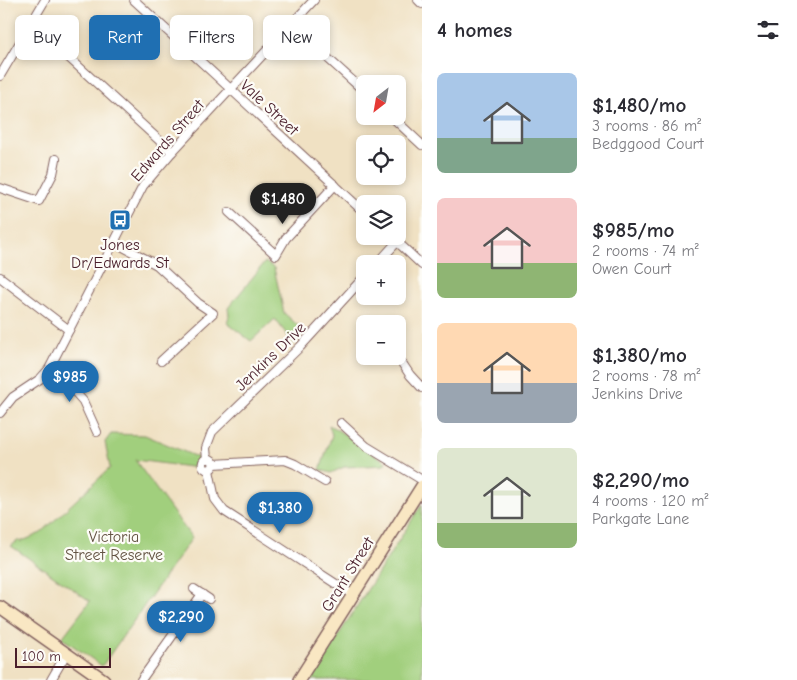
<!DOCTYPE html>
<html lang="en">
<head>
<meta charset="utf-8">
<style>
  :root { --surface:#fff; --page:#f7f7f7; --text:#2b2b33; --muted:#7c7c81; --accent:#1f6fb2 }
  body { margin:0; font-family:"Comic Neue",sans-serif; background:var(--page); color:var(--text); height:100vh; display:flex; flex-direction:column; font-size:19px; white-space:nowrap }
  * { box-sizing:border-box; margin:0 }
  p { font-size:16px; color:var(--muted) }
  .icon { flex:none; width:28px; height:28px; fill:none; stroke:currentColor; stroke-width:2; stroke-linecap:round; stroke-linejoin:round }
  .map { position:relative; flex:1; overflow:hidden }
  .sheet { display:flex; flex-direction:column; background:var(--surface); width:375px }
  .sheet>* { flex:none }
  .top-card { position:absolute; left:15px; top:15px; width:331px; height:45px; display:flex; gap:10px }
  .needle { width:32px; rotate:211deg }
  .tools { position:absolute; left:356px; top:75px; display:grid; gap:10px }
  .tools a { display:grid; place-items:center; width:50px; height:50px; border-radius:8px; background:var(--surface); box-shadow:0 2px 8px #0003; font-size:25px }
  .scale { position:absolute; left:15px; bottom:12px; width:96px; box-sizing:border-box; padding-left:5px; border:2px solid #4a1f2b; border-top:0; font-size:14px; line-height:18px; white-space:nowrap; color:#4a1f2b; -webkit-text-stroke:4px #fdfcf7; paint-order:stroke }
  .price { position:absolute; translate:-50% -42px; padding:0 11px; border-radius:18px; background:var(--accent); color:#fff; font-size:16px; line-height:32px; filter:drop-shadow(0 1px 2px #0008) }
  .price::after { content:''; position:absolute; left:50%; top:30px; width:15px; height:11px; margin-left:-8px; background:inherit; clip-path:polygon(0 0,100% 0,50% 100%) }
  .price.selected { background:#222; color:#fff }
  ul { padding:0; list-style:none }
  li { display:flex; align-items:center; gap:15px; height:125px; padding:0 15px }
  li span { display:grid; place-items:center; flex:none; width:140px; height:100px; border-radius:8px; color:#555 }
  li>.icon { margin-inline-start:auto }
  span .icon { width:60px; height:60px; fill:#fffc; stroke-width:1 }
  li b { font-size:21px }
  h2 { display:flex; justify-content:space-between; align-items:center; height:60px; padding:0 15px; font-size:21px }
  .tag { padding:0 18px; border-radius:8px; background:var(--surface); box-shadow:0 2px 8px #0003; font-size:18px; line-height:45px }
  .tag.selected { background:var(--accent); color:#fff }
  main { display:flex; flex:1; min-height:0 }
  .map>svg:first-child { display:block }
  .green { fill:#a1cf7d; stroke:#767754 }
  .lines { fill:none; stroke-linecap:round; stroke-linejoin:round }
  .street-casing { stroke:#846360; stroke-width:10 }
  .secondary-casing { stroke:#846360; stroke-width:14 }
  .street { stroke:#fff; stroke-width:8 }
  .secondary { stroke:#f9e7c3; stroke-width:11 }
  .labels { text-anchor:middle; stroke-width:4.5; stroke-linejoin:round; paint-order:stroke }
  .street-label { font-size:16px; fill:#4a1f2b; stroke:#fdfcf7 }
  .poi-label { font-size:16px; fill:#4a1f2b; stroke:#fdfcf7 }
  .park-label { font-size:16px; fill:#645444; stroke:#fdfcf7 }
</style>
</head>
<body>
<main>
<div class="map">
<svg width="422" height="680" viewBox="0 0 422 680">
  <rect width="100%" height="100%" fill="#fdfcf7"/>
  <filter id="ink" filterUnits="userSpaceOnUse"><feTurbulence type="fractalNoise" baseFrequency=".02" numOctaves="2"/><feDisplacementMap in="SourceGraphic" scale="10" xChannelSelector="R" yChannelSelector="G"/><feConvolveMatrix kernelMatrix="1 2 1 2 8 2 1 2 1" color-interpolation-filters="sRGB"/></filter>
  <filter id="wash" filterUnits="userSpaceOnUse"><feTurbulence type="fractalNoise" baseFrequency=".0096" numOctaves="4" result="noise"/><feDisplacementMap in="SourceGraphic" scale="20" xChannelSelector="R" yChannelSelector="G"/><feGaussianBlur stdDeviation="1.12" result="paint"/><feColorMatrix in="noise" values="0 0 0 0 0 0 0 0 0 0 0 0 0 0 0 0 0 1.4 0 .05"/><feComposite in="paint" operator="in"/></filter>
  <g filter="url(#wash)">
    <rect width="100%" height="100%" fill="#f0e1c3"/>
    <g class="green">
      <path d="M265 262 274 268 284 313 305 332 294 344 275 319 251 341 227 323 229 316 228 308Z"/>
      <path d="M329 425C349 436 367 450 386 462L384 465 344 467 331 473 320 470 332 435Z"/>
      <path d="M111 434 145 435 199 458 198 468 135 460 192 538 102 666 62 638 90 601 11 546 19 540 20 542 41 533 110 468 105 442Z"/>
      <path d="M422 504V680H310Z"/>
    </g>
  </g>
  <g filter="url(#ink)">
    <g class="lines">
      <g class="street-casing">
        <g id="street">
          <path d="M134 0 365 213"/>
          <path d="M418 0 422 4"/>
          <path d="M31 23 172 152"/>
          <path d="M291 25 365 92"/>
          <path d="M0 76 45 0"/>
          <path d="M391 116 422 145"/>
          <path d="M0 188 39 201 53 174 56 159"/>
          <path d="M229 212 276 255 286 238 335 185"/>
          <path d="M391 236 422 265"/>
          <path d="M114 242 157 265 198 303 213 313 161 361"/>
          <path d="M377 264 397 242"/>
          <path d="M0 277 69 330"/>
          <path d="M398 357 410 375 422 388"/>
          <path d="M49 369 75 392 83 401 97 432"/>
          <path d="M0 413 13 397 40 379 49 369 143 186 172 152 314 0"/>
          <path d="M341 423 366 446 422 480"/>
          <circle cx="208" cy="464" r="5.5"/>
          <path d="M207 459 206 448 212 432 300 347 365 276"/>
          <path d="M214 464 285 460 295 464 325 482"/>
          <path d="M209 470 215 499 224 511 353 595"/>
          <path d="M194 589 209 599"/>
          <path d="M51 680 66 654"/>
          <path d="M141 680 202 594"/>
        </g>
      </g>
      <g class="secondary-casing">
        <g id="secondary">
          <path d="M0 607 104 680"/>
          <path d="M299 680 422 486"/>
        </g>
      </g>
      <use href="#street" class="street"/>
      <use href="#secondary" class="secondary"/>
    </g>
  </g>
  <defs>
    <g id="bus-square" transform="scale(1.125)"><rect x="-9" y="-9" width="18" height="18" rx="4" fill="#1f6fb2" stroke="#fdfcf7"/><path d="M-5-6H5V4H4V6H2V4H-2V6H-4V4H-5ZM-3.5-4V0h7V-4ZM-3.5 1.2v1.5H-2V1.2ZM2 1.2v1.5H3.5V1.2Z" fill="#fff"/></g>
  </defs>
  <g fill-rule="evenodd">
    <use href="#bus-square" x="120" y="220"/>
  </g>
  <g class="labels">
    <g class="street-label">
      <text transform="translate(270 107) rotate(43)" y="6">Vale Street</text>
      <text transform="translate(167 140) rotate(-49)" y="6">Edwards Street</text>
      <text transform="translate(270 356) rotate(-44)" y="6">Jenkins Drive</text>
      <text transform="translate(347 574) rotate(-58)" y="6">Grant Street</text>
    </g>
    <g class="poi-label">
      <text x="120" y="250">Jones<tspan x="120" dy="18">Dr/Edwards St</tspan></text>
    </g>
    <g class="park-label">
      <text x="114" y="542">Victoria<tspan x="114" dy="18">Street Reserve</tspan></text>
    </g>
  </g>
</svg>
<div class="tools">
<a><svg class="needle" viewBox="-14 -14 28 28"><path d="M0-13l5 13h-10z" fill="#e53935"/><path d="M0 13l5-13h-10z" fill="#7c7c81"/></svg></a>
<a><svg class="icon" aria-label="locate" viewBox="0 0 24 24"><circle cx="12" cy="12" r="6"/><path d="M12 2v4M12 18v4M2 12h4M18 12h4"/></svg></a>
<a><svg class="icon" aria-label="layers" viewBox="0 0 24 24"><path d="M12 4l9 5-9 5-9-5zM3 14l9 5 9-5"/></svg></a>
<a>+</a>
<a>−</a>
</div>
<div class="scale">100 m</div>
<b class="price selected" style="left:283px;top:225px">$1,480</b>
<b class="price" style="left:70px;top:403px">$985</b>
<b class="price" style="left:280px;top:534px">$1,380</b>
<b class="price" style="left:181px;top:643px">$2,290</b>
<div class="top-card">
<a class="tag">Buy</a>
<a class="tag selected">Rent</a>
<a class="tag">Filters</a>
<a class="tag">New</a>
</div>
</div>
<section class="sheet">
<h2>4 homes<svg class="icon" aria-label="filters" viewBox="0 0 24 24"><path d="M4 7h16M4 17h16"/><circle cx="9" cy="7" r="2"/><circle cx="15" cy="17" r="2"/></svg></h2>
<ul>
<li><span style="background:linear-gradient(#a9c7e8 65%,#7fa58c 0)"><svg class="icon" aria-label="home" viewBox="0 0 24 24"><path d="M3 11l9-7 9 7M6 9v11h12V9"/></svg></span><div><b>$1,480/mo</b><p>3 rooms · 86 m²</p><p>Bedggood Court</p></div></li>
<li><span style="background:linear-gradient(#f6c9c9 65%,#8fb573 0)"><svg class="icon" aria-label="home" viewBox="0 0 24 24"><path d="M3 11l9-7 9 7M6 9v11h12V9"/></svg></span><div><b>$985/mo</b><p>2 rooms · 74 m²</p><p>Owen Court</p></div></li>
<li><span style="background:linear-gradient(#ffd9b3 60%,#9aa5b1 0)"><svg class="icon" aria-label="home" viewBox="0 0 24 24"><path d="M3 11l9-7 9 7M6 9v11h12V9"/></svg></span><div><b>$1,380/mo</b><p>2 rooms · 78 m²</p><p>Jenkins Drive</p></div></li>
<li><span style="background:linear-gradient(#dfe7d0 75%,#8fb573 0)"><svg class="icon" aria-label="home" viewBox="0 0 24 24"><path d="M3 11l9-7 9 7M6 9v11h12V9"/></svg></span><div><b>$2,290/mo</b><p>4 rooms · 120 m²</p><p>Parkgate Lane</p></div></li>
</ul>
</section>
</main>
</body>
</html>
